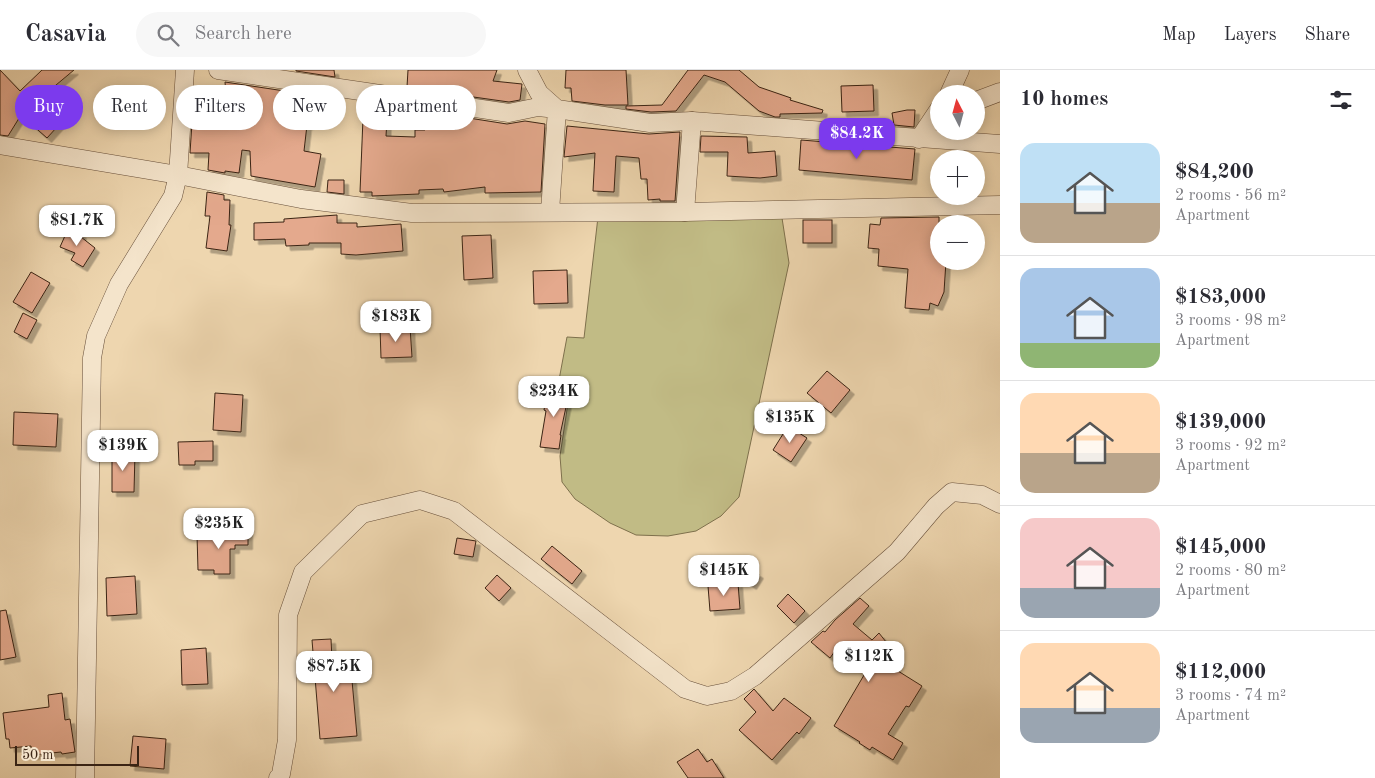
<!DOCTYPE html>
<html lang="en">
<head>
<meta charset="utf-8">
<style>
  :root { --surface:#fff; --page:#f7f7f7; --text:#2b2b33; --muted:#7c7c81; --line:#e1e1e2; --accent:#7c3aed }
  body { margin:0; font-family:"Old Standard TT",serif; background:var(--page); color:var(--text); height:100vh; display:flex; flex-direction:column; font-size:19px; white-space:nowrap }
  * { box-sizing:border-box; margin:0 }
  p { font-size:16px; color:var(--muted) }
  .icon { flex:none; width:28px; height:28px; fill:none; stroke:currentColor; stroke-width:2; stroke-linecap:round; stroke-linejoin:round }
  .map { position:relative; flex:1; overflow:hidden }
  .panel { display:flex; flex-direction:column; background:var(--surface); width:375px }
  .panel>* { flex:none }
  .banner { position:absolute; left:15px; top:15px; width:475px; height:45px; display:flex; gap:10px }
  .needle { width:32px; rotate:354deg }
  .controls { position:absolute; left:930px; top:15px; display:grid; gap:10px }
  .controls a { display:grid; place-items:center; width:55px; height:55px; border-radius:50%; background:var(--surface); box-shadow:0 2px 12px #0003; font-size:25px }
  .scale { position:absolute; left:15px; bottom:12px; width:124px; box-sizing:border-box; padding-left:5px; border:2px solid #3b2414; border-top:0; font-size:14px; line-height:18px; white-space:nowrap; color:#3b2414; -webkit-text-stroke:4px #f4e4cb; paint-order:stroke }
  .price { position:absolute; translate:-50% -42px; padding:0 11px; border-radius:10px; background:#fff; color:#222; font-size:16px; line-height:32px; filter:drop-shadow(0 1px 2px #0008) }
  .price::after { content:''; position:absolute; left:50%; top:30px; width:15px; height:11px; margin-left:-8px; background:inherit; clip-path:polygon(0 0,100% 0,50% 100%) }
  .price.current { background:var(--accent); color:#fff }
  ul { padding:0; list-style:none }
  li { display:flex; align-items:center; gap:15px; height:125px; padding:0 20px }
  li+li { border-top:1px solid var(--line) }
  li span { display:grid; place-items:center; flex:none; width:140px; height:100px; border-radius:15px; color:#555 }
  li>.icon { margin-inline-start:auto }
  span .icon { width:60px; height:60px; fill:#fffc; stroke-width:1 }
  li b { font-size:21px }
  h2 { display:flex; justify-content:space-between; align-items:center; height:60px; padding:0 20px; font-size:21px }
  .tag { padding:0 18px; border-radius:22px; background:var(--surface); box-shadow:0 2px 12px #0003; font-size:18px; line-height:45px }
  .tag.current { background:var(--accent); color:#fff }
  header { display:flex; align-items:center; gap:30px; box-sizing:border-box; height:70px; padding:0 25px; background:var(--surface); border-bottom:1px solid var(--line) }
  header strong { font-size:24px }
  nav { display:flex; gap:28px; margin-inline-start:auto; font-size:18px }
  .search { width:350px; height:45px; background:var(--page); display:flex; align-items:center; gap:12px; box-sizing:border-box; padding:0 18px; border-radius:28px; color:var(--muted); font-size:19px }
  main { display:flex; flex:1; min-height:0 }
  .map>svg:first-child { display:block }
  .green { fill:#c1bb85; stroke:#7e704c }
  .building { fill:#e4a98d; stroke:#3b2414; filter:url(#shadow) }
  .lines { fill:none; stroke-linecap:round; stroke-linejoin:round }
  .minor-casing { stroke:#68503b; stroke-width:19 }
  .minor { stroke:#f4e4cb; stroke-width:18 }
</style>
</head>
<body>
<header>
<strong>Casavia</strong>
<div class="search"><svg class="icon" aria-label="search" viewBox="0 0 24 24"><circle cx="10" cy="10" r="6"/><path d="M15 15l6 6"/></svg>Search here</div>
<nav><a>Map</a><a>Layers</a><a>Share</a></nav>
</header>
<main>
<div class="map">
<svg width="1000" height="708" viewBox="0 0 1000 708">
  <defs>
    <filter id="shadow"><feDropShadow dx="4.5" dy="4.5" stdDeviation="0" flood-color="#0004"/></filter>
  </defs>
  <rect width="100%" height="100%" fill="#eed6af"/>
  <filter id="stains"><feTurbulence type="fractalNoise" baseFrequency=".004" numOctaves="4"/><feColorMatrix values="0 0 0 0 .2 0 0 0 0 .09 0 0 0 0 .02 0 0 0 .5 -.17"/></filter>
  <radialGradient id="worn" r=".72"><stop offset=".6" stop-color="#630" stop-opacity="0"/><stop offset="1" stop-color="#630" stop-opacity=".3"/></radialGradient>
  <path class="green" d="M598 147 782 148 789 193 739 427 721 446 696 461 668 466 636 465 610 453 575 429 562 412 560 386 571 313 559 310 567 267 584 268Z"/>
  <g class="building">
    <path d="M0 0 20 21 42 0H74L50 20 44 27 67 46 47 68 21 45 8 66 0 65Z"/>
    <path d="M296 0H334L335 7 296 1Z"/>
    <path d="M408 0H497L493 11 522 14 520 30 509 32 445 23V20L407 17Z"/>
    <path d="M566 0H626L628 35H605L572 31 571 18H565Z"/>
    <path d="M688 0H739L759 17 791 28 790 30 823 40 822 43 780 44V47H775L759 41 725 12 704 5 676 41 651 42 626 39V36L662 35Z"/>
    <path d="M225 12 331 28 327 52 307 55 304 81 321 84 315 117 251 106 250 81 242 80 239 103 225 101V103L208 100 209 83H190L193 37 227 38Z"/>
    <path d="M873 15 874 41 842 42 841 16Z"/>
    <path d="M907 40H915L914 57 894 55 892 43Z"/>
    <path d="M456 46 507 54 525 51 545 54 541 122 485 123V117L444 122 443 119 419 120V124L372 126V122H360L363 48 387 50 386 66 415 67V60H425L426 55 456 59Z"/>
    <path d="M567 56 649 64 680 62 675 131H660V129L648 130 647 109H641L639 88 616 86 614 122 593 121 595 83 564 87Z"/>
    <path d="M701 66 747 67 748 83 775 81 777 106 760 108 727 106 728 82H700Z"/>
    <path d="M801 70 915 79 912 110 799 100Z"/>
    <path d="M328 110H344V124L327 122Z"/>
    <path d="M207 122 224 125V130H230L229 155H231L227 181 206 178 210 146H205Z"/>
    <path d="M337 145V153H357V157L401 154 403 181 356 185 341 184V173H309V175L286 176 285 169 254 170V153L284 152V149Z"/>
    <path d="M939 147V191H946L944 222 938 236 930 233 929 240 905 238 908 199 878 196 879 179 868 178 870 154 880 155 881 148Z"/>
    <rect x="803" y="150" width="29" height="23"/>
    <path d="M68 159 82 164 81 167 95 178 83 197 71 190 75 183 60 177Z"/>
    <path d="M491 165 493 208 464 210 462 166Z"/>
    <path d="M567 200 568 233 534 234 533 201Z"/>
    <path d="M31 202 50 213 32 243 13 232Z"/>
    <path d="M23 243 37 250 27 269 14 262Z"/>
    <path d="M410 257 412 287 381 288 380 258Z"/>
    <path d="M827 301 850 320 831 343 807 323Z"/>
    <path d="M548 318 569 323 560 365H561L559 379 540 377 546 341 544 340Z"/>
    <path d="M215 323 243 325 241 362 213 360Z"/>
    <path d="M14 342 58 344 56 377 13 375Z"/>
    <path d="M788 356 807 368 791 392 773 380Z"/>
    <path d="M213 371V391H195V395H179L178 372Z"/>
    <path d="M112 383H135L134 422H112Z"/>
    <path d="M248 458V475H235V479H230V504H214V500H198L197 465 225 464V460Z"/>
    <path d="M457 468 476 471 473 487 454 484Z"/>
    <path d="M552 476 582 501 572 514 541 489Z"/>
    <path d="M747 497 759 504 752 515 741 508Z"/>
    <path d="M497 505 511 518 499 531 485 518Z"/>
    <path d="M135 506 137 544 107 546 106 508Z"/>
    <path d="M738 513 740 539 710 541 708 516Z"/>
    <path d="M788 524 805 541 794 553 777 536Z"/>
    <path d="M860 528 869 536 853 554 872 570 879 563 890 577 885 581 888 584 882 591 922 616 909 637 906 636 888 664 903 673 893 690 872 677 870 680 859 673 860 672 834 656 867 600 854 592 851 595 835 581 830 588 811 572 823 561 825 562 835 550Z"/>
    <path d="M6 540 16 587 0 590V541Z"/>
    <path d="M331 569 332 590 350 588 357 666 320 669 312 570Z"/>
    <path d="M206 578 208 614 182 615 181 580Z"/>
    <path d="M754 619 773 641 784 628 811 648 799 664 797 662 772 690 739 660 756 642 744 629Z"/>
    <path d="M62 623 65 650 70 649 75 682 62 684 61 682 32 685 31 676 10 678 9 669H6L3 643 49 637 48 625Z"/>
    <path d="M133 666 166 669 164 699 130 696Z"/>
    <path d="M698 679 707 692 712 689 724 708H688L677 692Z"/>
  </g>
  <g class="lines">
    <g class="minor-casing">
      <g id="minor">
        <path d="M218 0 509 43 538 37 557 39 550 142"/>
        <path d="M527 0 539 23 557 39 650 53 692 51 1000 74"/>
        <path d="M949 24 960 0"/>
        <path d="M976 31 1000 22"/>
        <path d="M919 69 939 39"/>
        <path d="M0 75 178 105 301 129 412 143 685 142 1000 135"/>
        <path d="M685 142 692 51"/>
        <path d="M85 708 92 288 96 266 119 214 173 126 178 105 185 0"/>
        <path d="M278 708 281 704 287 670 288 545 303 502 362 444 420 430 454 441 685 619 707 626 731 621 755 606 897 482 936 436 952 422 982 425 1000 434"/>
      </g>
    </g>
    <use href="#minor" class="minor"/>
  </g>
  <rect width="100%" height="100%" filter="url(#stains)"/>
  <rect width="100%" height="100%" fill="url(#worn)"/>
</svg>
<div class="controls">
<a><svg class="needle" viewBox="-14 -14 28 28"><path d="M0-13l5 13h-10z" fill="#e53935"/><path d="M0 13l5-13h-10z" fill="#7c7c81"/></svg></a>
<a>+</a>
<a>−</a>
</div>
<div class="scale">50 m</div>
<b class="price current" style="left:857px;top:90px">$84.2K</b>
<b class="price" style="left:77px;top:177px">$81.7K</b>
<b class="price" style="left:396px;top:273px">$183K</b>
<b class="price" style="left:554px;top:348px">$234K</b>
<b class="price" style="left:790px;top:374px">$135K</b>
<b class="price" style="left:123px;top:402px">$139K</b>
<b class="price" style="left:219px;top:480px">$235K</b>
<b class="price" style="left:724px;top:527px">$145K</b>
<b class="price" style="left:869px;top:613px">$112K</b>
<b class="price" style="left:334px;top:623px">$87.5K</b>
<div class="banner">
<a class="tag current">Buy</a>
<a class="tag">Rent</a>
<a class="tag">Filters</a>
<a class="tag">New</a>
<a class="tag">Apartment</a>
</div>
</div>
<section class="panel">
<h2>10 homes<svg class="icon" aria-label="filters" viewBox="0 0 24 24"><path d="M4 7h16M4 17h16"/><circle cx="9" cy="7" r="2"/><circle cx="15" cy="17" r="2"/></svg></h2>
<ul>
<li><span style="background:linear-gradient(#bfe0f5 60%,#b9a48a 0)"><svg class="icon" aria-label="home" viewBox="0 0 24 24"><path d="M3 11l9-7 9 7M6 9v11h12V9"/></svg></span><div><b>$84,200</b><p>2 rooms · 56 m²</p><p>Apartment</p></div></li>
<li><span style="background:linear-gradient(#a9c7e8 75%,#8fb573 0)"><svg class="icon" aria-label="home" viewBox="0 0 24 24"><path d="M3 11l9-7 9 7M6 9v11h12V9"/></svg></span><div><b>$183,000</b><p>3 rooms · 98 m²</p><p>Apartment</p></div></li>
<li><span style="background:linear-gradient(#ffd9b3 60%,#b9a48a 0)"><svg class="icon" aria-label="home" viewBox="0 0 24 24"><path d="M3 11l9-7 9 7M6 9v11h12V9"/></svg></span><div><b>$139,000</b><p>3 rooms · 92 m²</p><p>Apartment</p></div></li>
<li><span style="background:linear-gradient(#f6c9c9 70%,#9aa5b1 0)"><svg class="icon" aria-label="home" viewBox="0 0 24 24"><path d="M3 11l9-7 9 7M6 9v11h12V9"/></svg></span><div><b>$145,000</b><p>2 rooms · 80 m²</p><p>Apartment</p></div></li>
<li><span style="background:linear-gradient(#ffd9b3 65%,#9aa5b1 0)"><svg class="icon" aria-label="home" viewBox="0 0 24 24"><path d="M3 11l9-7 9 7M6 9v11h12V9"/></svg></span><div><b>$112,000</b><p>3 rooms · 74 m²</p><p>Apartment</p></div></li>
</ul>
</section>
</main>
</body>
</html>
